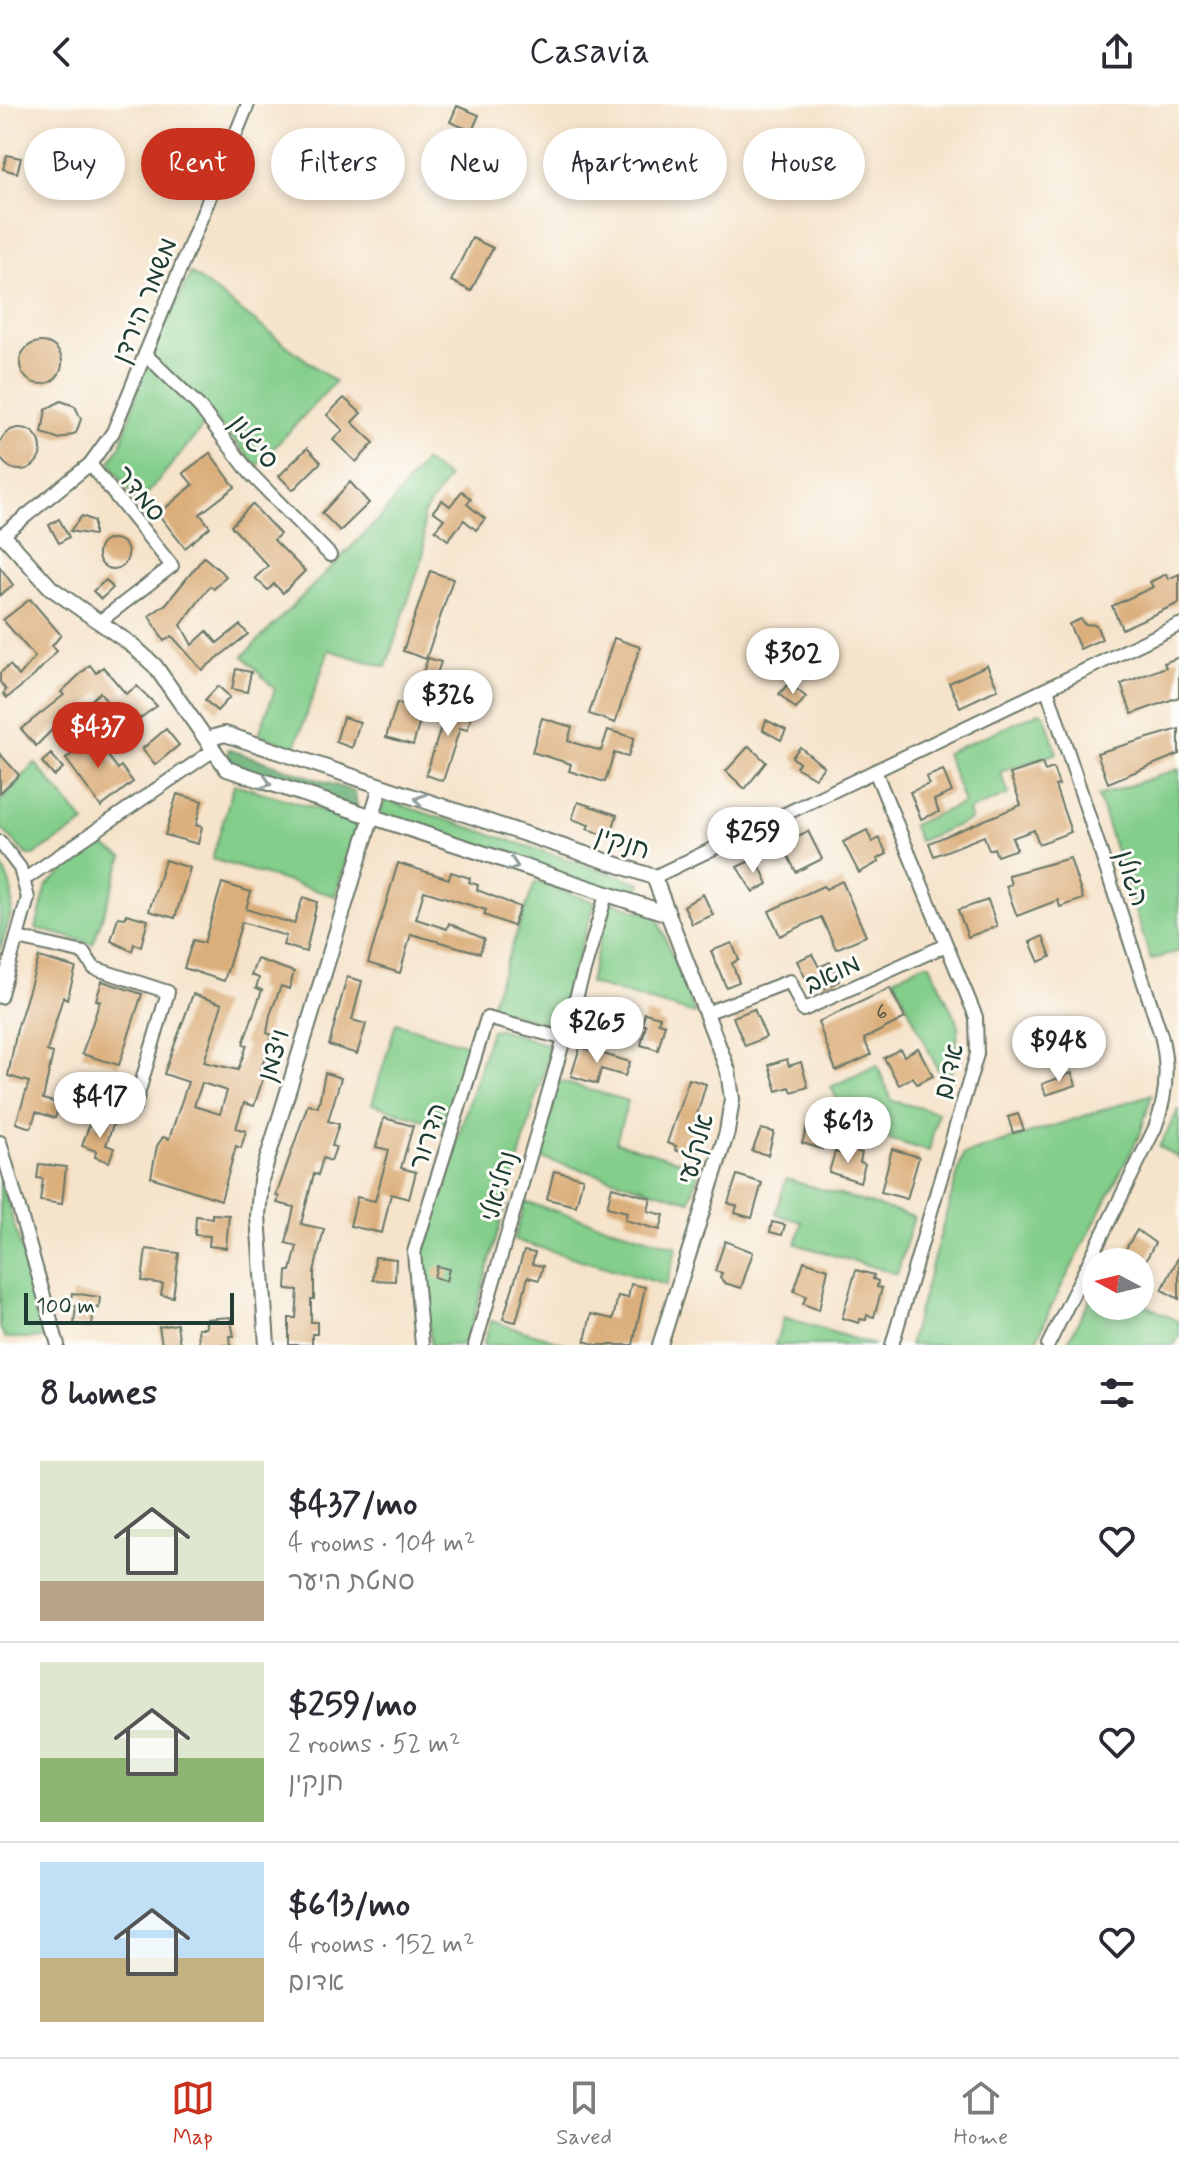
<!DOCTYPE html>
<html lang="en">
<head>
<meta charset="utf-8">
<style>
  :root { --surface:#fff; --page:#f2f2f3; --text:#2b2b33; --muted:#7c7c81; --line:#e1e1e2; --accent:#c8321e }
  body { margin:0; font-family:Mynerve,"Playpen Sans Hebrew",sans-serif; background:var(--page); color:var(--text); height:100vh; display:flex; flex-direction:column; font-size:30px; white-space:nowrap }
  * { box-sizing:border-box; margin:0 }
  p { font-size:26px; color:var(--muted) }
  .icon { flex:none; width:44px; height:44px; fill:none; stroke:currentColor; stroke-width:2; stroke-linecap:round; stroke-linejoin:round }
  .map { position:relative; height:1241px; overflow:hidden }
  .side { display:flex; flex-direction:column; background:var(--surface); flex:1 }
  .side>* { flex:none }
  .hud { position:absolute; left:24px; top:24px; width:1132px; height:72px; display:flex; gap:16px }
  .needle { width:52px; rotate:277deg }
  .fabs { position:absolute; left:1082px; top:1144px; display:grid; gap:16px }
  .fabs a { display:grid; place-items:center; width:72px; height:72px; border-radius:50%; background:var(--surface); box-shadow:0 4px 12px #0003; font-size:40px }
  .scale { position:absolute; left:24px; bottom:20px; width:210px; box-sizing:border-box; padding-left:8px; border:4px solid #1f3d34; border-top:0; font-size:22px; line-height:28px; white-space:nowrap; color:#1f3d34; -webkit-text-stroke:6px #fdfcf7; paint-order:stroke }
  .price { position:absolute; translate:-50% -68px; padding:0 18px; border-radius:28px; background:#fff; color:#222; font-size:26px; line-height:52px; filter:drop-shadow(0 2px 4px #0008) }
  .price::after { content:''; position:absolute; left:50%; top:48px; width:24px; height:18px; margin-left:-12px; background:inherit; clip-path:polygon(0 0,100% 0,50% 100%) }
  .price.on { background:var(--accent); color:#fff }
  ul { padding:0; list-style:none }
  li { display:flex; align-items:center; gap:24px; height:200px; padding:0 40px }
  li+li { border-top:2px solid var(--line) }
  li span { display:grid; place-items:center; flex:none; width:224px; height:160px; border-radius:0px; color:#555 }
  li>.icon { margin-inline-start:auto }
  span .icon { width:96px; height:96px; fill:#fffc; stroke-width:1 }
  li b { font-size:34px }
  h2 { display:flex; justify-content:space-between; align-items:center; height:96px; padding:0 40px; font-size:34px }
  .chip { padding:0 28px; border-radius:36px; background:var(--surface); box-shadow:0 4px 12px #0003; font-size:28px; line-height:72px }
  .chip.on { background:var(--accent); color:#fff }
  header { display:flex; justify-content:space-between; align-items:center; height:104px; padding:0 40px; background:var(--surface); font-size:36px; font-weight:600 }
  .menu { display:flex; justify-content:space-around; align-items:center; height:112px; border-top:2px solid var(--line); background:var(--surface); font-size:22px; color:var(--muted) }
  .menu a { display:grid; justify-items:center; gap:4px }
  .menu .on { color:var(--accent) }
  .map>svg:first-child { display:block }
  .green { fill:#83ce8b; stroke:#518660; stroke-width:2 }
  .forest { fill:#6ab177; stroke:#447756; stroke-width:2 }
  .building { fill:#dbaf7b; fill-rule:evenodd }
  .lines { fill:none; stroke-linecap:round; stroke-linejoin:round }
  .minor-casing { stroke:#6a7768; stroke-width:16 }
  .tertiary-casing { stroke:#6a7768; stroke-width:18 }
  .minor { stroke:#fff; stroke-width:12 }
  .tertiary { stroke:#fff; stroke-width:14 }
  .oneway { stroke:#8f9e9a }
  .labels { text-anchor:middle; stroke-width:6; stroke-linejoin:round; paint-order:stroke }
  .number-label { font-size:22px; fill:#4e5a46 }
  .street-label { font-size:26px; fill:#1f3d34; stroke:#fdfcf7 }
</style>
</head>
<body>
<header><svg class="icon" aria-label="back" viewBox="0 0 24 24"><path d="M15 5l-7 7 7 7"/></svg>Casavia<svg class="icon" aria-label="share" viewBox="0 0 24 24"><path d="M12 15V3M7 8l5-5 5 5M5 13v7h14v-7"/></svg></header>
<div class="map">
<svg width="1179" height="1241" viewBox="0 0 1179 1241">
  <rect width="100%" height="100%" fill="#fdfcf7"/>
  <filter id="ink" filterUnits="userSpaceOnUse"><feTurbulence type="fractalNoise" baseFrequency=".0125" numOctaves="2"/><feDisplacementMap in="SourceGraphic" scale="16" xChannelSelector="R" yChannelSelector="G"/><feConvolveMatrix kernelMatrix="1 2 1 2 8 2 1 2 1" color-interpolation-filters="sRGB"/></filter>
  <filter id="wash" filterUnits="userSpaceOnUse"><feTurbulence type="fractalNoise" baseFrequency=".006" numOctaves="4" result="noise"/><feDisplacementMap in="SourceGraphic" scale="32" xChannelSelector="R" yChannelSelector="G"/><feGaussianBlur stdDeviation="1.8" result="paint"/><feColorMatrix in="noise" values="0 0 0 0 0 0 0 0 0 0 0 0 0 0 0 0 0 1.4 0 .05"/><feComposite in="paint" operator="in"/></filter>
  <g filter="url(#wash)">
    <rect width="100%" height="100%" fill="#f5e3ca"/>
    <g class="green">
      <path d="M191 169 335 278 257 362 212 312 138 401 110 358 121 340 146 263Z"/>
      <path d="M424 357 448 374 423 411 424 448 386 563 329 546 295 643 259 630 275 585 243 552 382 412Z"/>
      <path d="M1040 608 1045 612 1057 649 1000 668 1009 690 968 707 971 716 919 737 912 721 964 699 946 649Z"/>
      <path d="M35 659 85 719 34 751H27L0 723V697Z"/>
      <path d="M1179 665V847L1151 856 1098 692Z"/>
      <path d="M234 680 358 717 335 792 212 755Z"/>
      <path d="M385 696 641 779 634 794 380 711Z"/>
      <path d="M98 739 123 753 93 840 36 824 47 781Z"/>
      <path d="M0 760C22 793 10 812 0 847Z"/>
      <path d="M535 778 595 798 555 922 490 903Z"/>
      <path d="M610 797 657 813 695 910 589 879Z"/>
      <path d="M923 860H930L959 923 948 987 894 874Z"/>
      <path d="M396 919 468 941 444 1022 372 1000Z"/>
      <path d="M499 925 551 942 466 1241H431L422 1150 491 926Z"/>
      <path d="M877 961 892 997 938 1008 929 1047 841 1021 844 1009 831 983Z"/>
      <path d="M559 977 628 997 616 1038 700 1063 690 1097 537 1053Z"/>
      <path d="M1152 990 1140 1030 1050 1205 1035 1241H909L963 1051Z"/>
      <path d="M1179 1005V1054L1159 1043Z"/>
      <path d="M0 1073V1072L47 1234H5L0 1224Z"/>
      <path d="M786 1075 914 1113 897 1170 796 1140 802 1118 776 1110Z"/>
      <path d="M525 1098 677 1143 666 1181 514 1136Z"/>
      <path d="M1096 1184V1202H1140V1198L1179 1218V1233L1174 1241H1066Z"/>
      <path d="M784 1213 874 1241H775Z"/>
      <path d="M491 1217 570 1241H571H483Z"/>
    </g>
    <path class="forest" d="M228 645 355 688 357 704 229 661Z"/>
    <g id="blocks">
      <g class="building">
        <path d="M457 2 479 11 472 27 450 18Z"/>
        <path d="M7 51 21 54 17 69 3 65Z"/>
        <path d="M472 134 493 144 471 187 451 177Z"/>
        <circle cx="41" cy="259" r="21"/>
        <path d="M344 294 361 309 352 318 374 339 356 358 333 336 343 326 327 311Z"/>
        <path d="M61 297 75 302 81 315 76 329 60 335 42 329 46 305Z"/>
        <circle cx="20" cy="345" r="21"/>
        <path d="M307 344 321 358 293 386 279 372Z"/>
        <path d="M210 349 235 383 200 410 210 423 185 444 158 410 193 381 183 369Z"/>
        <path d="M350 378 369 399 340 427 322 409Z"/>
        <path d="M462 387 471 395 467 400 485 415 476 426 464 416 448 436 435 426 444 415 433 407 442 396 450 402Z"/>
        <path d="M252 400 280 430 274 436 305 467 283 489 274 480 268 486 255 474 268 462 231 422Z"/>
        <path d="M82 412 94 417V431L70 427Z"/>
        <path d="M59 415 69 433 59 439 49 421Z"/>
        <circle cx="113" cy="450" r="15"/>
        <path d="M204 453 226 472 214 485 210 482 181 521 192 541 207 527 217 539 240 521 248 530 202 566 172 532 164 537 149 512 166 500Z"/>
        <path d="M0 463 13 481 0 491Z"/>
        <path d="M430 467 453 475 426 555 403 547Z"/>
        <path d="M1166 470 1168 475 1179 470V499L1122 525 1112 502 1153 483 1150 478Z"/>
        <path d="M106 476 113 484 101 495 93 487Z"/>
        <path d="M30 495 61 531 52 542 57 547 34 572 7 594 3 590 6 586 0 578V569L10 561 19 572 35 553 3 516Z"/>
        <path d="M1081 515 1084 520 1096 521 1102 535 1080 545 1069 520Z"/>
        <path d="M614 534 640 543 615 619 589 610Z"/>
        <path d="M1179 553V593L1132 610 1121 580 1166 563 1164 559Z"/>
        <path d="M428 554 441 558 435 575 422 571Z"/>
        <path d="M90 561 96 569 103 563 126 590 137 582 157 602 121 628 113 617 118 613 100 588 75 611 71 607 36 642 21 625 64 591 61 588Z"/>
        <path d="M987 561 998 585 960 603 949 579Z"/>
        <path d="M236 565 251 568 247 588 232 585Z"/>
        <path d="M789 579 806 593 796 605 779 590Z"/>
        <path d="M218 582 230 593 217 607 205 596Z"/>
        <path d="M449 597 474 605 467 626 460 624 443 677 426 671Z"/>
        <path d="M397 599 423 607 413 641 386 633Z"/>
        <path d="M343 613 360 618 352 644 336 638Z"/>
        <path d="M542 614 572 623 568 637 601 647 608 626 634 634 628 653 614 649 605 678 569 667 571 660 532 648Z"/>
        <path d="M766 616 786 626 781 636 763 626Z"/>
        <path d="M166 625 179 641 155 661 142 645Z"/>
        <path d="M1179 625V650L1108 679 1097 649Z"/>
        <path d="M91 626 108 645 105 648 118 665 121 662 133 678 101 703 66 655 83 640 79 636Z"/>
        <path d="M749 642 766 658 745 685 726 667Z"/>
        <path d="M800 643 824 663 815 674 796 663 799 659 792 653Z"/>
        <path d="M0 650 19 671 0 689Z"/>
        <path d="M51 650 63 664 54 672 42 658Z"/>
        <path d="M1042 659 1045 667 1053 664 1059 681 1055 682 1071 728 1039 740 1034 726 1012 734 1017 745 997 752 994 744 989 746 984 732 934 752 929 739 1021 701 1010 670Z"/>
        <path d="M943 666 952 688 934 696 939 708 921 715 910 688 929 680 926 673Z"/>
        <path d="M177 690 202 697 196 721 202 723 198 740 165 731Z"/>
        <path d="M578 698 617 711 610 733 587 725 589 721 572 715Z"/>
        <path d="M867 726 872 738 879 734 887 750 877 755 879 758 859 769 843 738Z"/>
        <path d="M808 727 822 755 796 768 782 740Z"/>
        <path d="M756 754 768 780 753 788 737 763Z"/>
        <path d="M1070 754 1083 795 1060 803 1058 796 1017 812 1006 782 1011 780 1008 771Z"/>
        <path d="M165 756 190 764 175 814 149 807Z"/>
        <path d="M398 759 449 775 451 768 470 774 469 778 478 781 477 786 520 803 513 822 484 811 486 806 424 787 416 815 447 825 449 819 484 835 480 849 411 830 400 869 368 859Z"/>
        <path d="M842 777 866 832 836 845 821 813 780 832 769 807 823 782 826 785Z"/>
        <path d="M222 779 251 788 246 805 294 820 303 793 317 798 306 848 283 841 286 832 242 818 224 877 184 864 193 836 204 839Z"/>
        <path d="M703 790 713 811 692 820 684 802Z"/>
        <path d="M988 796 997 822 968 833 958 806Z"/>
        <path d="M126 810 148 816 141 842 134 840 132 847 111 837 118 813 125 814Z"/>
        <path d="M1043 832 1051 853 1039 858 1030 838Z"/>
        <path d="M732 839 739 856 732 859 739 878 726 883 711 847Z"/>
        <path d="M812 850 819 863 830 858 839 877 824 885 820 875 809 881 797 857Z"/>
        <path d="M39 853 76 864 67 895 63 893 47 947 53 949 43 995 60 1000 55 1014 36 1008 31 1024 16 1019 29 978 8 972 17 925Z"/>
        <path d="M257 855 294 868 289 885 281 882 270 911 267 929 272 931 261 965 266 966 254 1002 244 999 236 1024 246 1027 241 1044 236 1042 221 1096 151 1073 157 1042 163 1033 169 1035 188 978 164 970 193 890 222 900 204 958 238 966 247 941 243 940 262 886 256 884 259 874 251 871ZM202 979 227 987 220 1010 194 1002Z"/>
        <path d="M347 873 362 877 352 916 366 920 357 950 329 941Z"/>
        <path d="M102 877 142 890 119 961 82 950 100 897 96 896Z"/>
        <path d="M890 884 905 914 864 935 871 951 836 967 818 918Z"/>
        <path d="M754 905 766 933 745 942 733 913Z"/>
        <path d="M645 909 660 913 658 918 665 920 658 946 641 941 646 921 642 920Z"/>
        <path d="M1088 920 1090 933 1078 935 1076 922Z"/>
        <path d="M580 943 630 958 625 972 601 965 597 980 571 972Z"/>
        <path d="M918 944 933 972 917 980 913 973 899 981 884 954 900 945 904 952Z"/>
        <path d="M787 955 789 962 801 958 808 983 792 988 790 983 777 987 769 961Z"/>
        <path d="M325 969 341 974 328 1017 339 1020 332 1042 336 1043 331 1057 323 1054 318 1071 314 1070 301 1120 324 1125 314 1168V1195H311V1218H317V1230H312V1241H289V1214H296L298 1186 286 1185 287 1167H291L297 1142 286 1139 294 1103 277 1099 279 1093 276 1092 308 1000 318 1003Z"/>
        <path d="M1072 969 1076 981 1046 991 1042 980Z"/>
        <path d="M689 975 706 980 695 1018 704 1021 692 1052 675 1046 676 1042 667 1039Z"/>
        <path d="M1018 1010 1024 1026 1013 1029 1008 1013Z"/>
        <path d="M810 1013 829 1019 822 1045 802 1039Z"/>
        <path d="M103 1014 114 1018 106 1041 114 1044 109 1058 95 1053 96 1047 82 1042 90 1019 100 1023Z"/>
        <path d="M384 1014 413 1022 401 1064 416 1068 409 1095 391 1090 382 1129 350 1122 357 1093 375 1097 389 1046 376 1043Z"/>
        <path d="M761 1025 774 1028 768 1051 752 1047Z"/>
        <path d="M848 1045 862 1049 860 1058 865 1060 860 1078 829 1068 835 1048 846 1051Z"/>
        <path d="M892 1045 919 1053 907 1095 881 1088Z"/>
        <path d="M39 1060 66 1063 62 1100 40 1097 43 1075 37 1074Z"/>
        <path d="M554 1067 583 1074 576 1102 547 1095Z"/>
        <path d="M737 1071 762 1079 752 1114 735 1109 737 1102 728 1099Z"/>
        <path d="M612 1083 651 1094 648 1107 664 1111 660 1126 625 1116 627 1108 607 1103Z"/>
        <path d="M212 1110 229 1111 226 1144 209 1142 210 1132 195 1131 196 1112 212 1114Z"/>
        <path d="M772 1118 785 1121 782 1131 770 1128Z"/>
        <path d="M1137 1126 1155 1139 1145 1158H1122L1121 1153Z"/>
        <path d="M725 1137 753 1148 741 1184 725 1179 720 1174 722 1169 715 1167Z"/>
        <path d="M146 1145 179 1149 173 1193 161 1191 163 1180 142 1177Z"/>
        <path d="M524 1147 535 1149 532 1160 543 1162 539 1176 528 1173 516 1218 503 1215Z"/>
        <path d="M1179 1152V1195L1162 1186Z"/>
        <path d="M375 1153 396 1155 395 1177 373 1176Z"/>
        <path d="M804 1157 828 1165 819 1206 803 1200 806 1192 794 1187Z"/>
        <path d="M437 1162 449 1165 446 1177 434 1173Z"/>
        <path d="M856 1166 874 1171 873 1175 878 1177 877 1183 882 1184 874 1213 867 1211 866 1216 860 1215 859 1219 842 1214Z"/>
        <path d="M631 1180 645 1183 633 1241H596L585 1237 591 1210 613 1215 618 1192 628 1194Z"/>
        <path d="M72 1189 100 1193 99 1204 94 1203 92 1222 74 1220 76 1202 70 1201Z"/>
        <path d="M230 1213 234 1232H230L231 1241H199L198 1224H206V1215Z"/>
        <path d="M177 1220 180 1241H162L159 1223Z"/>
      </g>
    </g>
  </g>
  <g filter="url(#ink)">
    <use href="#blocks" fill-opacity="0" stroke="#6a7768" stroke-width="2"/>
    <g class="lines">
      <g class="minor-casing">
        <g id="minor">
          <path d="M145 250 199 302 250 369 330 451"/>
          <path d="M90 360 113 328 248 0"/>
          <path d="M0 433 90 360 172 462 99 518"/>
          <path d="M1047 585 1161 931C1169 963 1167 993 1155 1024L1048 1241"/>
          <path d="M875 667 976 913 977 950 892 1241"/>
          <path d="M0 738 20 764 28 794 0 893"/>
          <path d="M654 773 1179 521"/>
          <path d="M25 775 214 646"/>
          <path d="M18 834 84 849 94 864 168 888 134 1004"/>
          <path d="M706 909 790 877 803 906 946 841"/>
          <path d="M0 1038 58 1241"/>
          <path d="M422 1241 414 1148 487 914 562 934"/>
          <path d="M475 1241 606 791"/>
        </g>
      </g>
      <g class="tertiary-casing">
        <g id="tertiary">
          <path d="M3 431 51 484 132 541 155 562 227 665 665 809"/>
          <path d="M207 635 225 630 654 773 728 967 732 995 727 1028 660 1241"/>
          <path d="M267 1241 258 1112 261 1076 381 682"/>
        </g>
      </g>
      <use href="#minor" class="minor"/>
      <use href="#tertiary" class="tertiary"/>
    </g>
    <defs><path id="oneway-chevron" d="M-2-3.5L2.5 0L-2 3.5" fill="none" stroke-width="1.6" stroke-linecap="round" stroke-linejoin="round" transform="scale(2)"/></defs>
    <g class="oneway">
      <use href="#oneway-chevron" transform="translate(266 679) rotate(19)"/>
      <use href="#oneway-chevron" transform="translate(420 696) rotate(-162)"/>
      <use href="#oneway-chevron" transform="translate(513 761) rotate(18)"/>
    </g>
  </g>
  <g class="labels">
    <g class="number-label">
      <text x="882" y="915">6</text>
    </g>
    <g class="street-label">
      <text transform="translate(144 196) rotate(-68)" y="9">משמר הירדן</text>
      <text transform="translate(255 337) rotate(51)" y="9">סיגלון</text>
      <text transform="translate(141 389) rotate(51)" y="9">סמדר</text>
      <text transform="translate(623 738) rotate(18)" y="9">חנקין</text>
      <text transform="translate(1133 774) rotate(72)" y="9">הגולן</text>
      <text transform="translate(832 869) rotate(-25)" y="9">מואב</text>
      <text transform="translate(273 951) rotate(-73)" y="9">ויצמן</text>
      <text transform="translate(948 967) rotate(-76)" y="9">אדום</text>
      <text transform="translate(427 1032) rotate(-72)" y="9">הדרור</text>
      <text transform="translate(695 1045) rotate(-74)" y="9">אלקלעי</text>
      <text transform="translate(498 1082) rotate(-74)" y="9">נחליאלי</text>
    </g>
  </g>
</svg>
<div class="fabs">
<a><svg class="needle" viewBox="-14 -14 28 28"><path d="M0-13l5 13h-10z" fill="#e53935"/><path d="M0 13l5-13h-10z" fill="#7c7c81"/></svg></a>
</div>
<div class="scale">100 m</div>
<b class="price" style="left:793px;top:592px">$302</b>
<b class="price" style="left:448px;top:634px">$326</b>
<b class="price on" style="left:98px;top:666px">$437</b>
<b class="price" style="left:753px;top:771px">$259</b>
<b class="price" style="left:597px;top:961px">$265</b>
<b class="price" style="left:1059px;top:980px">$948</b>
<b class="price" style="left:100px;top:1036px">$417</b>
<b class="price" style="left:848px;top:1061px">$613</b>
<div class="hud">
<a class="chip">Buy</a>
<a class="chip on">Rent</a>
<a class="chip">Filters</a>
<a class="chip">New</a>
<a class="chip">Apartment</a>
<a class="chip">House</a>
</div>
</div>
<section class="side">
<h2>8 homes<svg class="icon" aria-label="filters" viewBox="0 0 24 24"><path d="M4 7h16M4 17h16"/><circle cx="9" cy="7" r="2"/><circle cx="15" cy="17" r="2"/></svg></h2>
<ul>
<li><span style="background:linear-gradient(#dfe7d0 75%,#b9a48a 0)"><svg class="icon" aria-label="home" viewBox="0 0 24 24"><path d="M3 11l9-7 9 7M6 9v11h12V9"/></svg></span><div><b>$437/mo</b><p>4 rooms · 104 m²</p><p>סמטת היער</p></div><svg class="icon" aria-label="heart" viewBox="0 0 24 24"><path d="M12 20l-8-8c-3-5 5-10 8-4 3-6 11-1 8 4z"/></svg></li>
<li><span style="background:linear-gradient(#dfe7d0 60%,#8fb573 0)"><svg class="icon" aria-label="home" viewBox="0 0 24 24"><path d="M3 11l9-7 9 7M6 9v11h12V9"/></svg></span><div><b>$259/mo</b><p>2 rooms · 52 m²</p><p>חנקין</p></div><svg class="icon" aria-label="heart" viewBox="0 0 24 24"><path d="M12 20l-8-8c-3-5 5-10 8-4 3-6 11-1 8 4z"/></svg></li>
<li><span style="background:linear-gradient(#bfe0f5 60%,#c2b280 0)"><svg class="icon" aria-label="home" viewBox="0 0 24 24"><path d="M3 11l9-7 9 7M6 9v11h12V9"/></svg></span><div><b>$613/mo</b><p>4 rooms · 152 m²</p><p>אדום</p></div><svg class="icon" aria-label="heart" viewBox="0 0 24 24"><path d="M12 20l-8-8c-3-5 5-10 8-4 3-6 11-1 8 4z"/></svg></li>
</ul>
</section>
<nav class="menu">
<a class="on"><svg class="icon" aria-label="map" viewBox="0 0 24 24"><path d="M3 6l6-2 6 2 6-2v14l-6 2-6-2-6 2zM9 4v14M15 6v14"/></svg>Map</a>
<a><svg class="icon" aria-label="saved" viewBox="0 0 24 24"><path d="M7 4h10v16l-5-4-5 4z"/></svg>Saved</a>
<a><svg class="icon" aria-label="home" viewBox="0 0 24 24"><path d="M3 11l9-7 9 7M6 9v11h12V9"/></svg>Home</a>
</nav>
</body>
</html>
